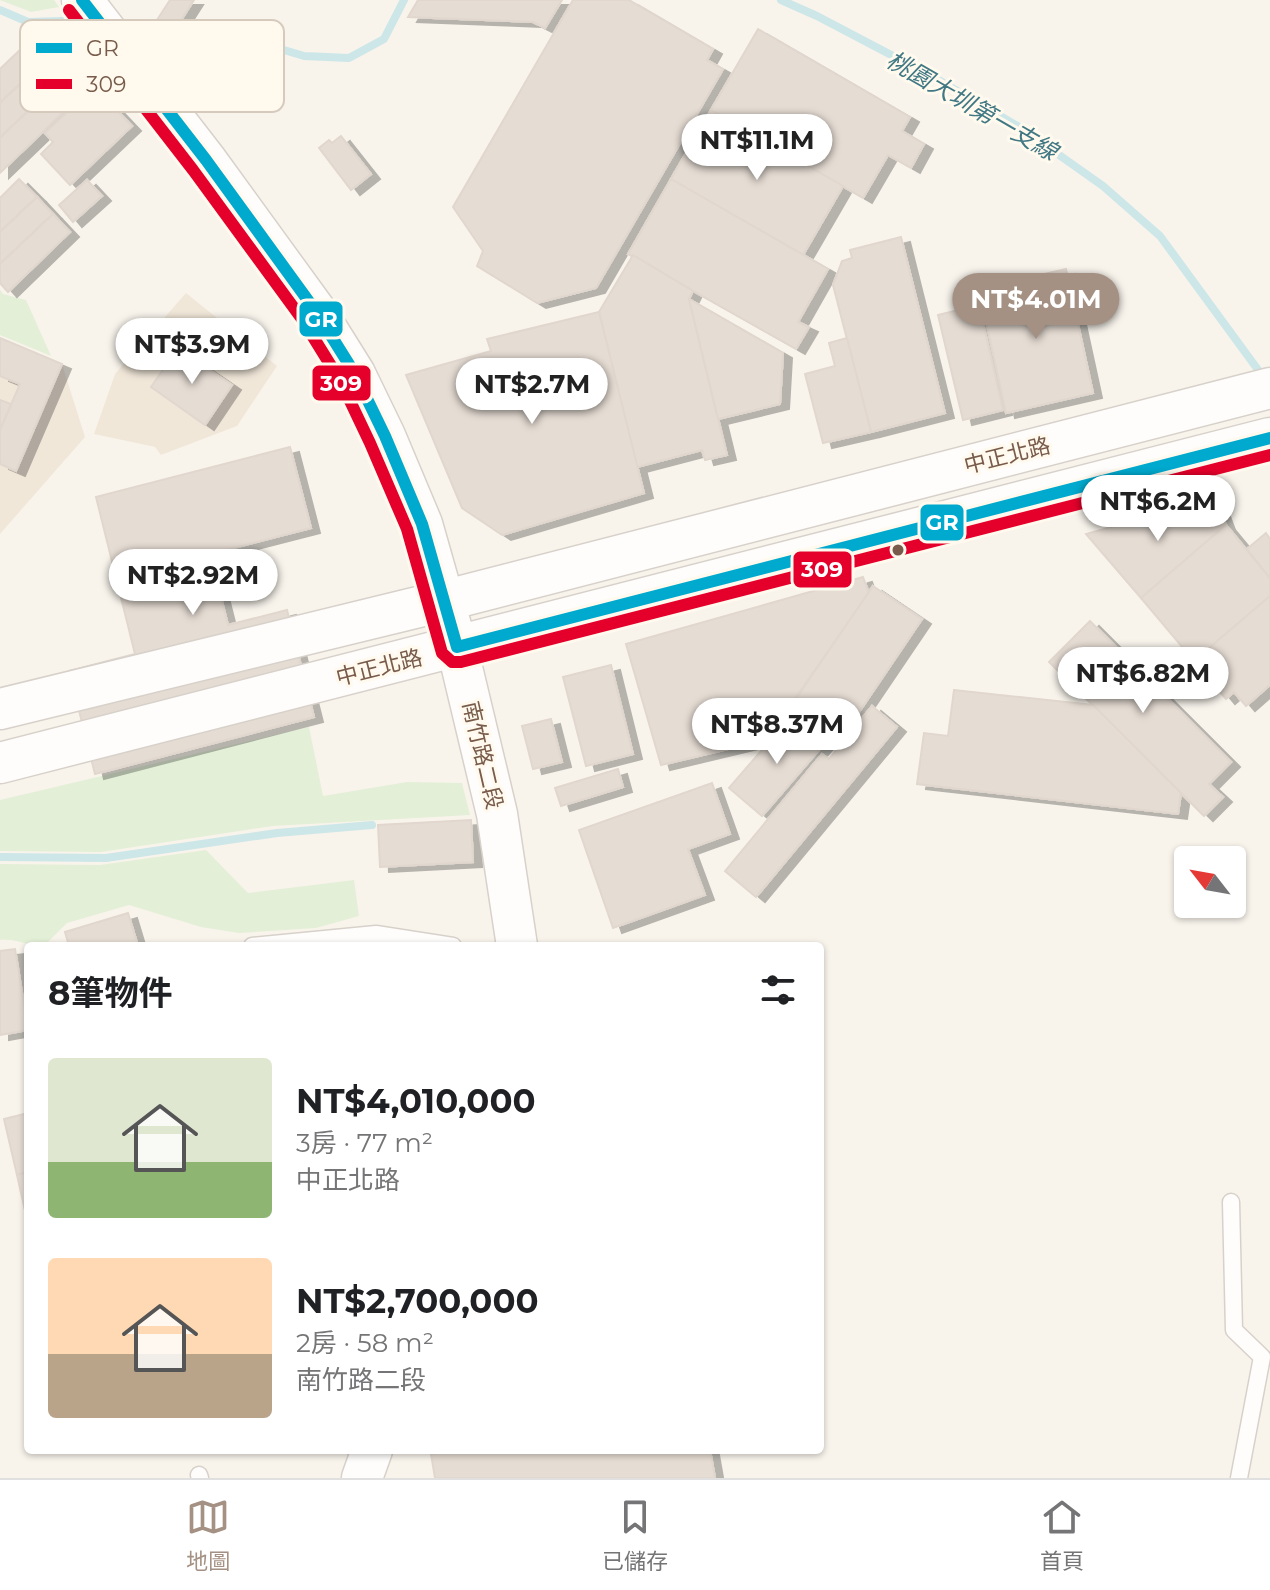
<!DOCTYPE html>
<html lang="zh-TW">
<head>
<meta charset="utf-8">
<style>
  :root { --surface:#fff; --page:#f2f2f2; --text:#202124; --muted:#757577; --line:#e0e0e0; --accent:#a59183 }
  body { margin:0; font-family:Montserrat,"Noto Sans TC",sans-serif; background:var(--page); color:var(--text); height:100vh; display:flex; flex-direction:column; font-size:30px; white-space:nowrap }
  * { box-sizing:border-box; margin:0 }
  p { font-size:26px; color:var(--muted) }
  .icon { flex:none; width:44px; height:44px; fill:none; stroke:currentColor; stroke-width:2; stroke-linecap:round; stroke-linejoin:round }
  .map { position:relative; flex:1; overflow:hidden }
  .sheet { position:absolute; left:24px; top:942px; width:800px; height:512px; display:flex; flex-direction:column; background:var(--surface); border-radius:8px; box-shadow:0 2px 6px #0004 }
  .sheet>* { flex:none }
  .needle { width:52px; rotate:301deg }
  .controls { position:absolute; left:1174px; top:846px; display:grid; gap:16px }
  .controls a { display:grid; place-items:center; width:72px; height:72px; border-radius:8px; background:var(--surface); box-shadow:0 2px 6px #0004; font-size:40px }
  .price { position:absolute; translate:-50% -68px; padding:0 18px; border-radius:28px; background:#fff; color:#222; font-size:26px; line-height:52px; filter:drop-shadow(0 2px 4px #0008) }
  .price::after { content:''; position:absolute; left:50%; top:48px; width:24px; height:18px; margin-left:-12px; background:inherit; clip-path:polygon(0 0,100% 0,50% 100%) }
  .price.selected { background:var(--accent); color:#fff }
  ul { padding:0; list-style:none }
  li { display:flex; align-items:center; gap:24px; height:200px; padding:0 24px }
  li span { display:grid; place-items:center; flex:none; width:224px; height:160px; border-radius:8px; color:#555 }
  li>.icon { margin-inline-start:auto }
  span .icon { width:96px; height:96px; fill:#fffc; stroke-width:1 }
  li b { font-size:34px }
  h2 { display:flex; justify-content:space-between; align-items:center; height:96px; padding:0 24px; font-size:34px }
  .dock { display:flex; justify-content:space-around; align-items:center; height:112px; border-top:2px solid var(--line); background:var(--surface); font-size:22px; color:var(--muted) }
  .dock a { display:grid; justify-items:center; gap:4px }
  .dock .selected { color:var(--accent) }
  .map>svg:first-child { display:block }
  .residential { fill:#f1e7d9 }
  .green { fill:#e4efd7 }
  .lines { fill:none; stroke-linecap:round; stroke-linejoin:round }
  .stream { stroke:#cde6e8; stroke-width:8 }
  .building { fill:#e5dcd3; stroke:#e1d7ce; stroke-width:2; filter:url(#shadow) }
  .service-casing { stroke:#d7d1ca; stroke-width:19 }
  .tertiary-casing { stroke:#d7d1ca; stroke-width:43 }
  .service { stroke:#fefdfc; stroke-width:16 }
  .tertiary { stroke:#fefdfc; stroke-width:40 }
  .bus-1-casing { stroke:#fff9ee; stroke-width:18 }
  .bus-2-casing { stroke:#fff9ee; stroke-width:18 }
  .bus-1 { stroke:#00a9ce; stroke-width:12 }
  .bus-2 { stroke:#e4002b; stroke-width:12 }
  .bus-dot { fill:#785b4a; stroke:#fff9ee; stroke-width:3 }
  .labels { text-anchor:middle; stroke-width:6; stroke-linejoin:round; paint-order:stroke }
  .street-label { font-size:22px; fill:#785b4a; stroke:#fff9ee }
  .water-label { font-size:24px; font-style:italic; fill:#407884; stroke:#fff9ee }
  .key { fill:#fff9ee; stroke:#d6cabd; stroke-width:2 }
  .key-label { font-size:22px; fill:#785b4a }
  .line-badge { stroke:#fff9ee; stroke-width:3 }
  .badge-label { font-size:22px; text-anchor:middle; font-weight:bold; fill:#fff }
</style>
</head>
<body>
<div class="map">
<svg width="1270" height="1478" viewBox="0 0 1270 1478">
  <defs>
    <filter id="shadow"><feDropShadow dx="9" dy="5" stdDeviation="0" flood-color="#0004"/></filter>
  </defs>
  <rect width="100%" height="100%" fill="#f8f4ec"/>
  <g class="residential">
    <path d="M186 293 277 366 237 426 161 455 155 447 94 434 115 374Z"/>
    <path d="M0 338 62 364 85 437 0 534Z"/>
  </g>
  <g class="green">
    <path d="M0 0H54L59 7 31 12Z"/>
    <path d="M0 290 3 294 26 300 51 356 0 335Z"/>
    <path d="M309 727 323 796 407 782 462 783 470 815 273 826 101 852 0 851V800Z"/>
    <path d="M206 850 248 893 354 880 359 916 316 928 239 933 201 927 129 905 67 923 44 946C27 946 17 938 0 940V864L100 865Z"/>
  </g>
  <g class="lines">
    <g class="stream">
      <path d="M781 0 817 16 935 78 1021 128 1103 186 1160 236 1264 378"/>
      <path d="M0 10 28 22 62 21"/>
      <path d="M216 24 257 42 304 56 349 58 384 39 404 0"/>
      <path d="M0 857 106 858 277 833 372 825"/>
    </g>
  </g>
  <g class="building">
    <path d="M170 0H194L174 31 157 20Z"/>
    <path d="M418 0H562L545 28 533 22 408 17Z"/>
    <path d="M573 0H629L713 49 707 60 723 69 596 288 537 303 477 266 483 251 453 207Z"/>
    <path d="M758 29 910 117 902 131 924 144 911 168 888 155 863 198 711 110Z"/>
    <path d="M24 46 41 64 0 103V69Z"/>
    <path d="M41 64 58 82 0 138V103Z"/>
    <path d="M58 82 75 101 0 173V138Z"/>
    <path d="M94 86 132 126 70 185 41 154 53 142 45 133Z"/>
    <path d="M711 110 843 186 803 255 671 179Z"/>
    <path d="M341 136 371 174 351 190 319 148 329 140 332 143Z"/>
    <path d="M19 179 37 197 0 232V198Z"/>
    <path d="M671 179 828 269 798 322 809 327 796 349 628 254Z"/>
    <path d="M87 180 102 196 73 222 59 205Z"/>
    <path d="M37 197 53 214 0 264V232Z"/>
    <path d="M53 214 70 232 8 292 0 283V264Z"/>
    <path d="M901 237 945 413 871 432 833 285 842 261 852 258 850 250Z"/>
    <path d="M633 255 693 291 689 299 727 455 705 460 702 450 637 467 599 312Z"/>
    <path d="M1066 269 1093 393 1006 413 979 289Z"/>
    <path d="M689 299 783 353 780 404 718 419Z"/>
    <path d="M979 305 1003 410 963 420 938 315Z"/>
    <path d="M599 312 644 493 502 535 462 508 406 375 491 351 487 339Z"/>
    <path d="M0 338 62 364 16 471 0 464V430L20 384 0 376Z"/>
    <path d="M847 338 871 432 823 443 805 374 835 366 829 343Z"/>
    <path d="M178 348 232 385 205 425 151 387Z"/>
    <path d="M0 400 11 404 0 430Z"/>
    <path d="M290 447 311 528 210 554 228 625 287 610 314 717 95 774 69 671 135 654 96 497Z"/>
    <path d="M1216 498 1226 525 1141 598 1086 534Z"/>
    <path d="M1226 525 1270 578V596L1194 661 1141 598Z"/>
    <path d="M1266 533 1270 539V578L1247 549Z"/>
    <path d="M863 577 869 593 766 740 661 765 626 644Z"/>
    <path d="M873 586 922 619 838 743 789 709Z"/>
    <path d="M1270 596V685L1246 706 1234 692 1226 699 1194 661Z"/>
    <path d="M1090 621 1231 762 1209 784 1223 797 1204 816 1049 662Z"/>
    <path d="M611 665 633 754 586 766 563 677Z"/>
    <path d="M954 690 1093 705 1181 793 1178 814 917 784 924 733 948 736Z"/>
    <path d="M872 706 897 727 756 897 725 871 822 754 829 759Z"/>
    <path d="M792 715 825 743 762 816 729 788Z"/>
    <path d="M551 719 562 762 533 769 522 726Z"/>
    <path d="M618 769 623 787 561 806 555 788Z"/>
    <path d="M712 783 730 834 688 849 705 895 613 928 579 830Z"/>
    <path d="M471 820 473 862 380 867 378 825Z"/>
    <path d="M128 913 138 946H69L65 932Z"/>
    <path d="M15 949 28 1030 0 1035V951Z"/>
    <path d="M28 1113V1172L17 1175 4 1119Z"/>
    <path d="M28 1172V1224L17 1175Z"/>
    <path d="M456 1450H710L715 1478H435L431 1454Z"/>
  </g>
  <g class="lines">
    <g class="service-casing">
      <g id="service">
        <path d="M252 946 376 934 453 946"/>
        <path d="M1231 1202 1234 1330 1262 1357 1239 1478"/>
        <path d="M199 1475 200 1478"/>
      </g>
    </g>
    <g class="tertiary-casing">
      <g id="tertiary">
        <path d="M82 0 206 160 315 310 355 374 385 436 422 524 457 647 497 814 517 946"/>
        <path d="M0 709 443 601 1270 388"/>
        <path d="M0 763 1270 438"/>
        <path d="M362 1478 372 1450"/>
      </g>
    </g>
    <use href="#service" class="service"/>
    <use href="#tertiary" class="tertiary"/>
    <g class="bus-1-casing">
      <path id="bus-1" d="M82 0 206 160 315 310 355 374 385 436 422 524 457 647 1270 438"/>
    </g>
    <g class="bus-2-casing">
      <path id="bus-2" d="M69 10 193 170 302 319 341 382 370 443 407 529 442 653 452 662H461L1270 455"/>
    </g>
    <use href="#bus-1" class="bus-1"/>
    <use href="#bus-2" class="bus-2"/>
  </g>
  <circle class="bus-dot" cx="898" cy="550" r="7"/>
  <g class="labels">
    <g class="street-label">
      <text transform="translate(1007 455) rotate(-14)" y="8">中正北路</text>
      <text transform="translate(379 667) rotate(-14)" y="8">中正北路</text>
      <text transform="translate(483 755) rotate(77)" y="8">南竹路二段</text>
    </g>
    <g class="water-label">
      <text transform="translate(972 106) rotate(30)" y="8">桃園大圳第一支線</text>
    </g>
  </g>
  <rect x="20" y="20" width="264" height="92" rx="12" class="key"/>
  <rect x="36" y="43" width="36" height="10" fill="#00a9ce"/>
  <rect x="36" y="79" width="36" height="10" fill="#e4002b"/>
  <g class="key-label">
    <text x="86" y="56">GR</text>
    <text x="86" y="92">309</text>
  </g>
  <g class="line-badge">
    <rect x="298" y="300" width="46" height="38" rx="8" fill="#00a9ce"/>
    <rect x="311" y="364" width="61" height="38" rx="8" fill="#e4002b"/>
    <rect x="919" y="503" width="46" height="39" rx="8" fill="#00a9ce"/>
    <rect x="792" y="550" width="61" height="39" rx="8" fill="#e4002b"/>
  </g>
  <g class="badge-label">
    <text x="321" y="327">GR</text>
    <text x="341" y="391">309</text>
    <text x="942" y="530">GR</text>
    <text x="822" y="577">309</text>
  </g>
</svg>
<div class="controls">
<a><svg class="needle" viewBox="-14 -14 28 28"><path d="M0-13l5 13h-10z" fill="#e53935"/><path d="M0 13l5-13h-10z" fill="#757577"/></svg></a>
</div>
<b class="price" style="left:757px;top:182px">NT$11.1M</b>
<b class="price selected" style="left:1036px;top:341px">NT$4.01M</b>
<b class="price" style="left:192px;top:386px">NT$3.9M</b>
<b class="price" style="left:532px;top:426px">NT$2.7M</b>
<b class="price" style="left:1158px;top:543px">NT$6.2M</b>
<b class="price" style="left:193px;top:617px">NT$2.92M</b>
<b class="price" style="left:1143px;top:715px">NT$6.82M</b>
<b class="price" style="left:777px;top:766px">NT$8.37M</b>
<section class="sheet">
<h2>8筆物件<svg class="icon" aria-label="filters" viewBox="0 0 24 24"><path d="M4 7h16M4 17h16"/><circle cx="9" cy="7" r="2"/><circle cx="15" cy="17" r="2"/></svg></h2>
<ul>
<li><span style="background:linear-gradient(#dfe7d0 65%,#8fb573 0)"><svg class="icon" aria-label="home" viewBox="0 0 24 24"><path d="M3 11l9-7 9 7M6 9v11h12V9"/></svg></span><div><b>NT$4,010,000</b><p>3房 · 77 m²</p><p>中正北路</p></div></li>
<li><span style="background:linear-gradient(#ffd9b3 60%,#b9a48a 0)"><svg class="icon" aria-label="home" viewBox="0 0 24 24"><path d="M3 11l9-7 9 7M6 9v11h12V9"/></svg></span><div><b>NT$2,700,000</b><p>2房 · 58 m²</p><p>南竹路二段</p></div></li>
</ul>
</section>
</div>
<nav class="dock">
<a class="selected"><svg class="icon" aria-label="map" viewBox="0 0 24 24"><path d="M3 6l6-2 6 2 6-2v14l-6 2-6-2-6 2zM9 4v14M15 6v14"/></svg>地圖</a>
<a><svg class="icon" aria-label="saved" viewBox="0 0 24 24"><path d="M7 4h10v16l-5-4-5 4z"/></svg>已儲存</a>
<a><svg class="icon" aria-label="home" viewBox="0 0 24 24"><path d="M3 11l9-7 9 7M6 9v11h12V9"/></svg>首頁</a>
</nav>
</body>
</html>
